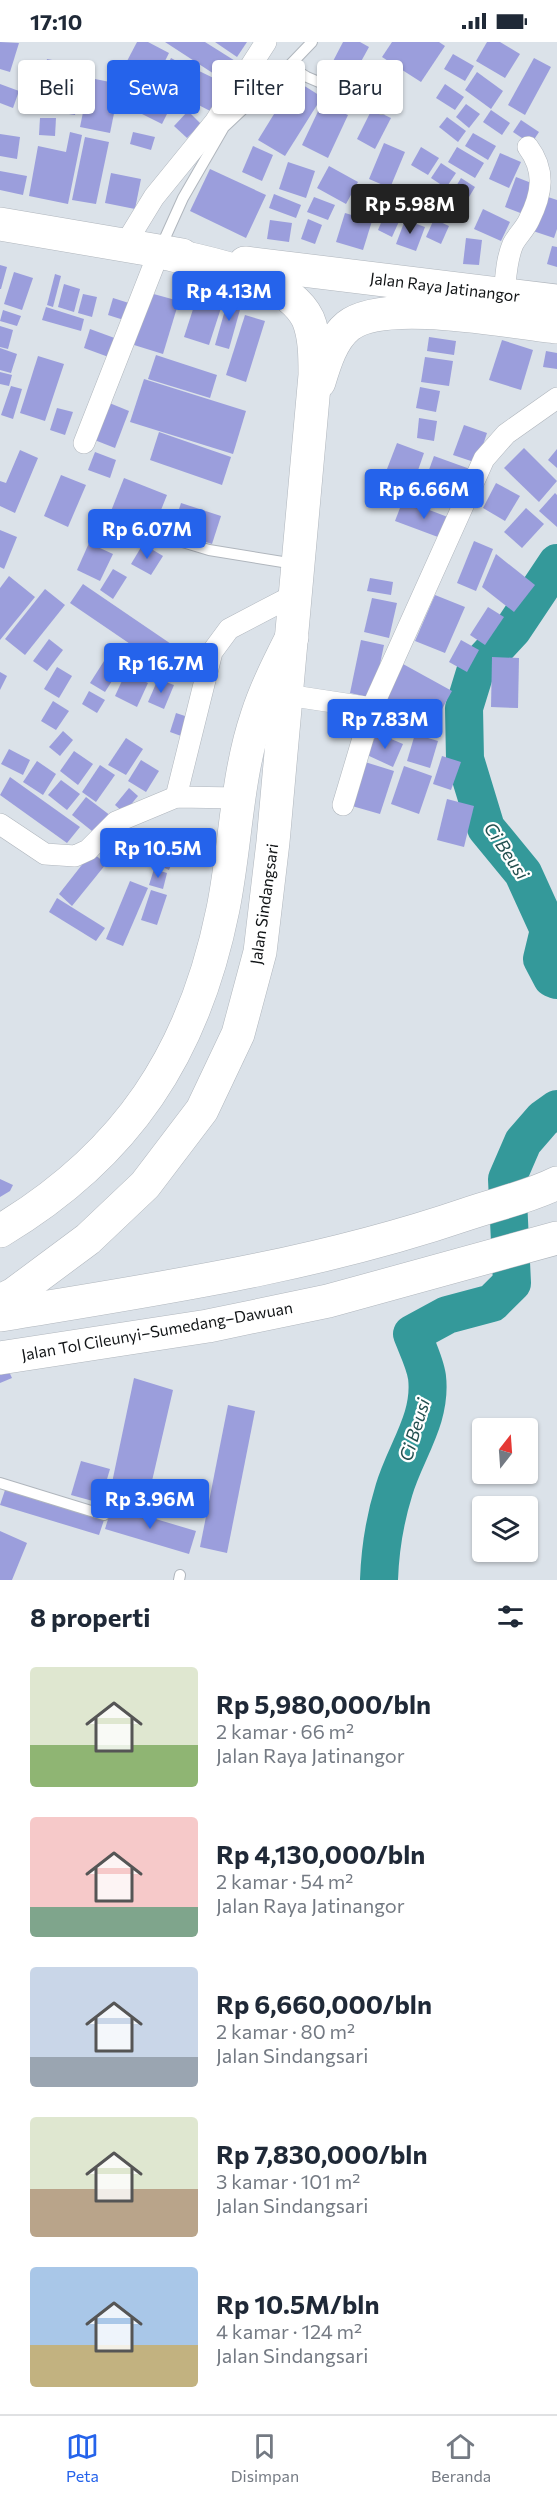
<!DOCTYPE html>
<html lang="id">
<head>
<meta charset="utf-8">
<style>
  :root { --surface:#fff; --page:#f2f2f3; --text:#1f2937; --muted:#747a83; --line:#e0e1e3; --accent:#2563eb }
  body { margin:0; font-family:Commissioner,sans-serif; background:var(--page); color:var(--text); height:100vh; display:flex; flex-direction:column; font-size:22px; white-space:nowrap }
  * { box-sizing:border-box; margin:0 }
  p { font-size:20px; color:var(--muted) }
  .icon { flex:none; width:33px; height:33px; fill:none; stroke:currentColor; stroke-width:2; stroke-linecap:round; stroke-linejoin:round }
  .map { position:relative; height:1538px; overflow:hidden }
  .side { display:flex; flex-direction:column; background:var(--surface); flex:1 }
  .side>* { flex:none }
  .hud { position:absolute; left:18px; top:18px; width:522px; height:54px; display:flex; gap:12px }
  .needle { width:39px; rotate:17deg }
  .controls { position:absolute; left:472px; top:1376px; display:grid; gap:12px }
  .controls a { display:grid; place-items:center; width:66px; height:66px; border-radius:6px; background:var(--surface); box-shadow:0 2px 4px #0004; font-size:30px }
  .price { position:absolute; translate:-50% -51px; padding:0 14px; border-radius:6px; background:var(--accent); color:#fff; font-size:20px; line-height:39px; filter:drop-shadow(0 2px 3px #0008) }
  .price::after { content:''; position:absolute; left:50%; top:36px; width:18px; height:14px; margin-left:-9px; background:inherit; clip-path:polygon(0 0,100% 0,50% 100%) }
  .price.active { background:#222; color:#fff }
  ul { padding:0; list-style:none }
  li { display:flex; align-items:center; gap:18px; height:150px; padding:0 30px }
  li span { display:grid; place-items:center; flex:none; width:168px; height:120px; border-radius:6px; color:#555 }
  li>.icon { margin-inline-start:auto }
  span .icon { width:72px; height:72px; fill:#fffc; stroke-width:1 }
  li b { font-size:26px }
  h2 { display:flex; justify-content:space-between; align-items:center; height:72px; padding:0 30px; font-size:26px }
  .chip { padding:0 21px; border-radius:6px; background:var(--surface); box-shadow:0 2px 4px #0004; font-size:21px; line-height:54px }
  .chip.active { background:var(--accent); color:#fff }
  .status { display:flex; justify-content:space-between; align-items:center; height:42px; padding:0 30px; background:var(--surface); direction:ltr }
  .status svg { height:16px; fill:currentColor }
  .menu { display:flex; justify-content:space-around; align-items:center; height:84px; border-top:2px solid var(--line); background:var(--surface); font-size:16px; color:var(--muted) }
  .menu a { display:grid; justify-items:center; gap:3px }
  .menu .active { color:var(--accent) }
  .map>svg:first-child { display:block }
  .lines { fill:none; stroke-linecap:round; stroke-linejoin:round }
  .river { stroke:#34999a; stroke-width:38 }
  .building { fill:#9b9edc }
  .service-casing { stroke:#b0b6bd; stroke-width:12 }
  .minor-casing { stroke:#b0b6bd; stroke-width:22 }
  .trunk-casing { stroke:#b0b6bd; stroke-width:34 }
  .motorway-casing { stroke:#b0b6bd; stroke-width:34 }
  .service { stroke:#fff; stroke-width:10 }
  .minor { stroke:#fff; stroke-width:21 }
  .trunk { stroke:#fff; stroke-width:33 }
  .motorway { stroke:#fff; stroke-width:33 }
  .labels { text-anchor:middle; stroke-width:4.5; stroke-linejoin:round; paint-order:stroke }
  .street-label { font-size:16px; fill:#121517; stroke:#fff }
  .water-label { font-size:18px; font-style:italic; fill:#255151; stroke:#fff }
</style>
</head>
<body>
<div class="status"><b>17:10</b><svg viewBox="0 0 49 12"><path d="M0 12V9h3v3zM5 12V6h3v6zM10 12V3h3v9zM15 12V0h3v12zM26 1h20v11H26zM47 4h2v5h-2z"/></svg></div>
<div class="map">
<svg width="557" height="1538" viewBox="0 0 557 1538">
  <rect width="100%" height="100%" fill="#dbe2e9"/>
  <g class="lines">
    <g class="river">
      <path d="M557 521 513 587 476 627 464 666 465 717 486 786 523 831 549 888 542 917 552 936 557 938"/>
      <path d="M379 1538C380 1508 385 1477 394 1448 405 1410 432 1377 427 1335 425 1321 417 1305 412 1292L447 1273 492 1261 512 1241 507 1137 523 1100 543 1077 557 1067"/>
    </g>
  </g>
  <g class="building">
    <path d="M0 0 19 1 10 30 0 27Z"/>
    <path d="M137 0H148L169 11 156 37 126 21Z"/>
    <path d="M165 0H205L240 22 228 41Z"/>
    <path d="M215 0H247L237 15Z"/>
    <path d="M343 0H360L369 5 352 36 330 25Z"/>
    <path d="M392 0H439L445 4 421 40 382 15Z"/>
    <path d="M487 0H500L520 12 505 36 476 19Z"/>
    <path d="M453 12 474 24 465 39 444 27Z"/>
    <path d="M171 16 188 25 176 51 158 42Z"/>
    <path d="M534 16 551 25 525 73 508 63Z"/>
    <path d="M47 17 84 24 75 73 38 67Z"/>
    <path d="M197 28 232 45 218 73 183 55Z"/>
    <path d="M477 30 503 49 491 67 465 48Z"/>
    <path d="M90 36 120 42 110 91 80 85Z"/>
    <path d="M295 38 322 55 285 114 258 98Z"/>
    <path d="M0 42 19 49 13 66 0 61Z"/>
    <path d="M445 42 464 55 455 68 436 56Z"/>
    <path d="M140 46 172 62 162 82 130 66Z"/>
    <path d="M322 61 348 73 328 116 302 103Z"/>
    <path d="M466 62 480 72 469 86 456 75Z"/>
    <path d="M372 67 391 76 375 107 357 97Z"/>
    <path d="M491 68 510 81 502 93 483 80Z"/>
    <path d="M188 69 201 82 187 96 174 84Z"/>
    <path d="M447 75 466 89 458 100 439 85Z"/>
    <path d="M40 76H56L55 94 39 93Z"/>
    <path d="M521 78 539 90 531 102 513 90Z"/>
    <path d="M70 90 82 93 68 162 29 154 38 104 66 110Z"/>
    <path d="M133 90 155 95 151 108 130 102Z"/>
    <path d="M473 91 496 104 488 118 465 104Z"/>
    <path d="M0 92 20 95 17 117 0 114Z"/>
    <path d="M85 95 109 100 96 162 72 158Z"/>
    <path d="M384 101 405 110 390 146 369 137Z"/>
    <path d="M253 104 273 113 262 139 242 130Z"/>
    <path d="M421 105 439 116 428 133 411 123Z"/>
    <path d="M457 105 484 121 475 136 448 120Z"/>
    <path d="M500 111 521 120 509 146 489 137Z"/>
    <path d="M288 120 315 129 306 156 279 147Z"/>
    <path d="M441 121 456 131 446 146 431 136Z"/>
    <path d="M329 124 358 140 346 162 317 146Z"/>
    <path d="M210 127 266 153 246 196 190 169Z"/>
    <path d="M0 129 27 134 23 153 0 148Z"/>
    <path d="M111 131 141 137 135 167 105 161Z"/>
    <path d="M516 135 534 142 523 172 505 165Z"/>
    <path d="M461 136 475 145 466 160 452 151Z"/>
    <path d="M362 143 386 152 379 172 355 163Z"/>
    <path d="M423 149 439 158 426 179 411 170Z"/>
    <path d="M274 152 301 163 296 176 269 166Z"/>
    <path d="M542 153 557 158V187L554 196 530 188Z"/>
    <path d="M314 155 335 163 328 178 307 170Z"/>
    <path d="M483 167 510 180 501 199 474 187Z"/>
    <path d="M386 169 401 175 392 195 378 188Z"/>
    <path d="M345 171 372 179 363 208 336 200Z"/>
    <path d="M308 177 322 183 315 202 301 197Z"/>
    <path d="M434 177 449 184 441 202 426 195Z"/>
    <path d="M270 178 292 181 289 200 267 197Z"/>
    <path d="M405 178 425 185 416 209 396 202Z"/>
    <path d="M466 196 482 198 479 223 463 222Z"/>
    <path d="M552 204 557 205V225L547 222Z"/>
    <path d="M0 223 7 225 1 247H0Z"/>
    <path d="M14 230 33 236 22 268 4 262Z"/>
    <path d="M55 232 61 234 53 265 47 263Z"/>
    <path d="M64 242 80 247 74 270 58 265Z"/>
    <path d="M150 251 179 259 163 312 134 303Z"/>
    <path d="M83 252 97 255 92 275 78 271Z"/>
    <path d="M229 254 243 257 229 307 215 303Z"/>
    <path d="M113 256 132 262 127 279 108 273Z"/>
    <path d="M196 258 221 266 209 303 184 295Z"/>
    <path d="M46 265 84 277 81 289 42 278Z"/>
    <path d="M3 268 21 274 17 284 0 279Z"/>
    <path d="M245 273 265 279 246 340 226 333Z"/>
    <path d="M0 284 13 288 8 307 0 305Z"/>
    <path d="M90 287 120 298 114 317 84 306Z"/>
    <path d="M429 295 456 299 454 313 427 309Z"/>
    <path d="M502 298 533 308 521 348 489 338Z"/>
    <path d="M0 306 17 312 11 331 0 328Z"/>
    <path d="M546 309 557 311V327L543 325Z"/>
    <path d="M156 313 217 333 210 356 148 337Z"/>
    <path d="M38 314 64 322 45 379 20 371Z"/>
    <path d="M425 315 453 319 449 344 421 340Z"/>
    <path d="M0 330 12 333 9 344 0 342Z"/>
    <path d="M144 337 246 369 233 412 130 380Z"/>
    <path d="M11 344 22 347 13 377 1 373Z"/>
    <path d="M420 345 440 349 436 370 416 366Z"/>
    <path d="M107 360 129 369 115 406 92 397Z"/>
    <path d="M57 366 73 370 65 393 50 388Z"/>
    <path d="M419 376 437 379 434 399 417 396Z"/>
    <path d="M464 383 487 391 477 421 453 413Z"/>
    <path d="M159 390 231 415 222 443 150 418Z"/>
    <path d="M397 401 424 411 415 437 387 427Z"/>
    <path d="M524 406 557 439 539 460 504 426Z"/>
    <path d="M557 407V426L548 418Z"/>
    <path d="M20 408 38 416 15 471 0 464V439L6 441Z"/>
    <path d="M95 410 116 418 110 436 88 428Z"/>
    <path d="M434 414 470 427 462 449 426 436Z"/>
    <path d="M61 433 86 443 68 485 44 474Z"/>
    <path d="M124 436 167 453 149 498 106 482Z"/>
    <path d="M496 441 520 454 505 479 483 466Z"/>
    <path d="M555 451 557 453V485L539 469Z"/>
    <path d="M403 458 453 477 446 498 395 479Z"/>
    <path d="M181 461 221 474 212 502 172 489Z"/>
    <path d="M526 466 544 482 522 506 504 490Z"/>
    <path d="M0 488 17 495 4 527 0 525Z"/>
    <path d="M474 499 493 507 476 549 457 541Z"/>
    <path d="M89 501 113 512 100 539 77 528Z"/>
    <path d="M143 502 163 514 151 533 131 522Z"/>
    <path d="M496 512 535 543 514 570 482 545Z"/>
    <path d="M113 527 127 535 113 557 100 548Z"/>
    <path d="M9 534 35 555 0 598V546Z"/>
    <path d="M370 536 393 540 391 553 367 549Z"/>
    <path d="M83 542 174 604 161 623 70 561Z"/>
    <path d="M45 547 65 563 25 613 5 597Z"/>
    <path d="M435 553 465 565 445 611 415 599Z"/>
    <path d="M372 556 397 561 389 596 364 590Z"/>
    <path d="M488 565 504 575 485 603 470 593Z"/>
    <path d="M49 597 63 608 47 629 33 619Z"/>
    <path d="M361 598 384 603 373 656 350 651Z"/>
    <path d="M461 598 479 608 467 630 449 620Z"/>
    <path d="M492 615 519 616 518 666 491 665Z"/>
    <path d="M104 619 119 628 105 650 90 641Z"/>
    <path d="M403 622 452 649 431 687 381 661Z"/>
    <path d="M57 625 72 634 59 656 44 647Z"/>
    <path d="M0 630 7 634 0 648Z"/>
    <path d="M126 630 148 641 137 665 115 654Z"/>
    <path d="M158 637 174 643 164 667 148 660Z"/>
    <path d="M89 649 105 658 97 671 82 662Z"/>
    <path d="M53 659 69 669 56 688 41 679Z"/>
    <path d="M176 671 191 676 184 695 170 690Z"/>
    <path d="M63 689 73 698 60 714 49 705Z"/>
    <path d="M377 691 403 702 393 725 367 713Z"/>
    <path d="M415 692 438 699 430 726 407 719Z"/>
    <path d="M126 696 143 707 126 733 108 723Z"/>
    <path d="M9 707 30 718 23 733 1 722Z"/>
    <path d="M74 709 93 722 78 743 60 729Z"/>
    <path d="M442 714 461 720 451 748 433 742Z"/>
    <path d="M141 718 159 729 146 750 128 739Z"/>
    <path d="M37 719 56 732 43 753 23 740Z"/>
    <path d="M365 720 394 729 380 772 352 764Z"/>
    <path d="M100 723 115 733 96 760 82 750Z"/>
    <path d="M404 724 432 734 419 772 391 762Z"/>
    <path d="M10 735 80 785 67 801 0 753Z"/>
    <path d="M61 738 80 752 67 768 48 753Z"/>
    <path d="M129 746 138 754 124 771 115 763Z"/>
    <path d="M86 755 111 774 97 793 72 773Z"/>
    <path d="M447 757 474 764 464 805 437 798Z"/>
    <path d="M116 786 130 797 116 815 102 804Z"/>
    <path d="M137 797 175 813 169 828 131 811Z"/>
    <path d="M92 810 106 822 72 864 59 852Z"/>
    <path d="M154 827 167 831 163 847 149 843Z"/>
    <path d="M130 839 148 846 123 904 106 897Z"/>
    <path d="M151 848 167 853 157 883 141 878Z"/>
    <path d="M57 856 105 886 96 899 49 870Z"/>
    <path d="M0 1137 13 1143 10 1149 0 1155Z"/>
    <path d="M4 1319 12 1336 0 1341V1321Z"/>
    <path d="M134 1336 173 1348 146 1465 109 1455Z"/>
    <path d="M228 1363 255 1369 227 1511 200 1505Z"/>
    <path d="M81 1419 110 1427 100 1461 71 1453Z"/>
    <path d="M5 1448 104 1478 99 1493 0 1463Z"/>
    <path d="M112 1464 196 1489 189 1512 105 1487Z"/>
    <path d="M0 1489 27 1501 12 1538H0Z"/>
  </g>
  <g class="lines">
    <g class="service-casing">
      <g id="service">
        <path d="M289 24 312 0"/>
        <path d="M160 207 183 156 224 85 289 24 307 35 382 67"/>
        <path d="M176 498 209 508 295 522"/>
        <path d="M0 1441 104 1473"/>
        <path d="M179 1538 180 1533"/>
      </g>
    </g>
    <g class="minor-casing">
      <g id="minor">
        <path d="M124 204 154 155 215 80 266 0"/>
        <path d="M504 252C506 236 506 218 513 202 517 194 525 187 529 178 542 152 546 129 528 105"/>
        <path d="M84 401 159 210"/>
        <path d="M287 653 372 666 484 417 506 392 557 356"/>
        <path d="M176 755 212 610 229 587 296 552"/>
        <path d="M343 763 372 666"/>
        <path d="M0 782 45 812 75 814 88 808 116 780 176 755 239 756"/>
      </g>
    </g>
    <g class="trunk-casing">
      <g id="trunk">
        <path d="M0 182 182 213"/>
        <path d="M245 221 557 259"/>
        <path d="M319 340C325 320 332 297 348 284 384 255 510 280 557 285"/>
        <path d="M0 1259 14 1252 88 1197 145 1143 202 1068 238 992 260 910 273 800 315 333C315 314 315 294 308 277 287 233 202 220 159 210"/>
      </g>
    </g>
    <g class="motorway-casing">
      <g id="motorway">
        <path d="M0 1189C127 1113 194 1011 223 867 236 803 236 736 257 674 266 646 279 621 292 595"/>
        <path d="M0 1273C157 1247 315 1224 467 1172 496 1162 529 1155 557 1141"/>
        <path d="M0 1316 208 1284 328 1259 557 1196"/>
      </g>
    </g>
    <use href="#service" class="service"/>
    <use href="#minor" class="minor"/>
    <use href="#trunk" class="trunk"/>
    <use href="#motorway" class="motorway"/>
  </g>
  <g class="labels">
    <g class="street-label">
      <text transform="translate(445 245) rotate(7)" y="6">Jalan Raya Jatinangor</text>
      <text transform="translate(264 862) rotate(-82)" y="6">Jalan Sindangsari</text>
      <text transform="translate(157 1289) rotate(-10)" y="6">Jalan Tol Cileunyi–Sumedang–Dawuan</text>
    </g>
    <g class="water-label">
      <text transform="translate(506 809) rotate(56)" y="6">Ci Beusi</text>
      <text transform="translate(415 1388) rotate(-73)" y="6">Ci Beusi</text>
    </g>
  </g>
</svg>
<div class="controls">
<a><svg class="needle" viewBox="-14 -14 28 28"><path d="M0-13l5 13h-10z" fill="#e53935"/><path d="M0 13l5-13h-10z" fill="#747a83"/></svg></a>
<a><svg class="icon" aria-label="layers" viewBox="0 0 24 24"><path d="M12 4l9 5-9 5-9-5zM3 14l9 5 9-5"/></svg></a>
</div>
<b class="price active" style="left:410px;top:193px">Rp 5.98M</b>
<b class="price" style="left:229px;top:280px">Rp 4.13M</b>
<b class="price" style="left:424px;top:478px">Rp 6.66M</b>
<b class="price" style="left:147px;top:518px">Rp 6.07M</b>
<b class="price" style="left:161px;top:652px">Rp 16.7M</b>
<b class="price" style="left:385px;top:708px">Rp 7.83M</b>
<b class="price" style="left:158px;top:837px">Rp 10.5M</b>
<b class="price" style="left:150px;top:1488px">Rp 3.96M</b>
<div class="hud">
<a class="chip">Beli</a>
<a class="chip active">Sewa</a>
<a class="chip">Filter</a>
<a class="chip">Baru</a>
</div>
</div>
<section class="side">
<h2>8 properti<svg class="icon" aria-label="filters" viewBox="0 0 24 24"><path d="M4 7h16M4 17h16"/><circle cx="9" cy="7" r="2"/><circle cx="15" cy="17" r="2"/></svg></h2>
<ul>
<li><span style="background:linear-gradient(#dfe7d0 65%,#8fb573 0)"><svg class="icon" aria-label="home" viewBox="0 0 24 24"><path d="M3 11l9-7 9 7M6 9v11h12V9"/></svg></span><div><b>Rp 5,980,000/bln</b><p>2 kamar · 66 m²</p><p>Jalan Raya Jatinangor</p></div></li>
<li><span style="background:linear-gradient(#f6c9c9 75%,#7fa58c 0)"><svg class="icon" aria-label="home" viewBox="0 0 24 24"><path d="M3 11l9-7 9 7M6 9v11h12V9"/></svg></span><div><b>Rp 4,130,000/bln</b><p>2 kamar · 54 m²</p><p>Jalan Raya Jatinangor</p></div></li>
<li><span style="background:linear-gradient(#c9d6e8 75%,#9aa5b1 0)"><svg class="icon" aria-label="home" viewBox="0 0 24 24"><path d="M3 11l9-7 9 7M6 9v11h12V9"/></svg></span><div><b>Rp 6,660,000/bln</b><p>2 kamar · 80 m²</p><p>Jalan Sindangsari</p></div></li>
<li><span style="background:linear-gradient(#dfe7d0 60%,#b9a48a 0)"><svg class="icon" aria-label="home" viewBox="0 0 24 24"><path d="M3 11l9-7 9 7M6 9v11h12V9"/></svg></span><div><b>Rp 7,830,000/bln</b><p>3 kamar · 101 m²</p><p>Jalan Sindangsari</p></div></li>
<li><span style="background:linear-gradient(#a9c7e8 65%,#c2b280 0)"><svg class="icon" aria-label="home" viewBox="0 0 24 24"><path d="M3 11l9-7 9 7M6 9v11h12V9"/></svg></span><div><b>Rp 10.5M/bln</b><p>4 kamar · 124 m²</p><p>Jalan Sindangsari</p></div></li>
</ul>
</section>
<nav class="menu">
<a class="active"><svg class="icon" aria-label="map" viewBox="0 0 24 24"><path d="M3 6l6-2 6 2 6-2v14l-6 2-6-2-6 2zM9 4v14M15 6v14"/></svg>Peta</a>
<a><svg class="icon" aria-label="saved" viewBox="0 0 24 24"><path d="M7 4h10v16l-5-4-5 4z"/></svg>Disimpan</a>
<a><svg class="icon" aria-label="home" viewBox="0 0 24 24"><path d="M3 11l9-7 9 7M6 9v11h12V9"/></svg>Beranda</a>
</nav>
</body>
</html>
